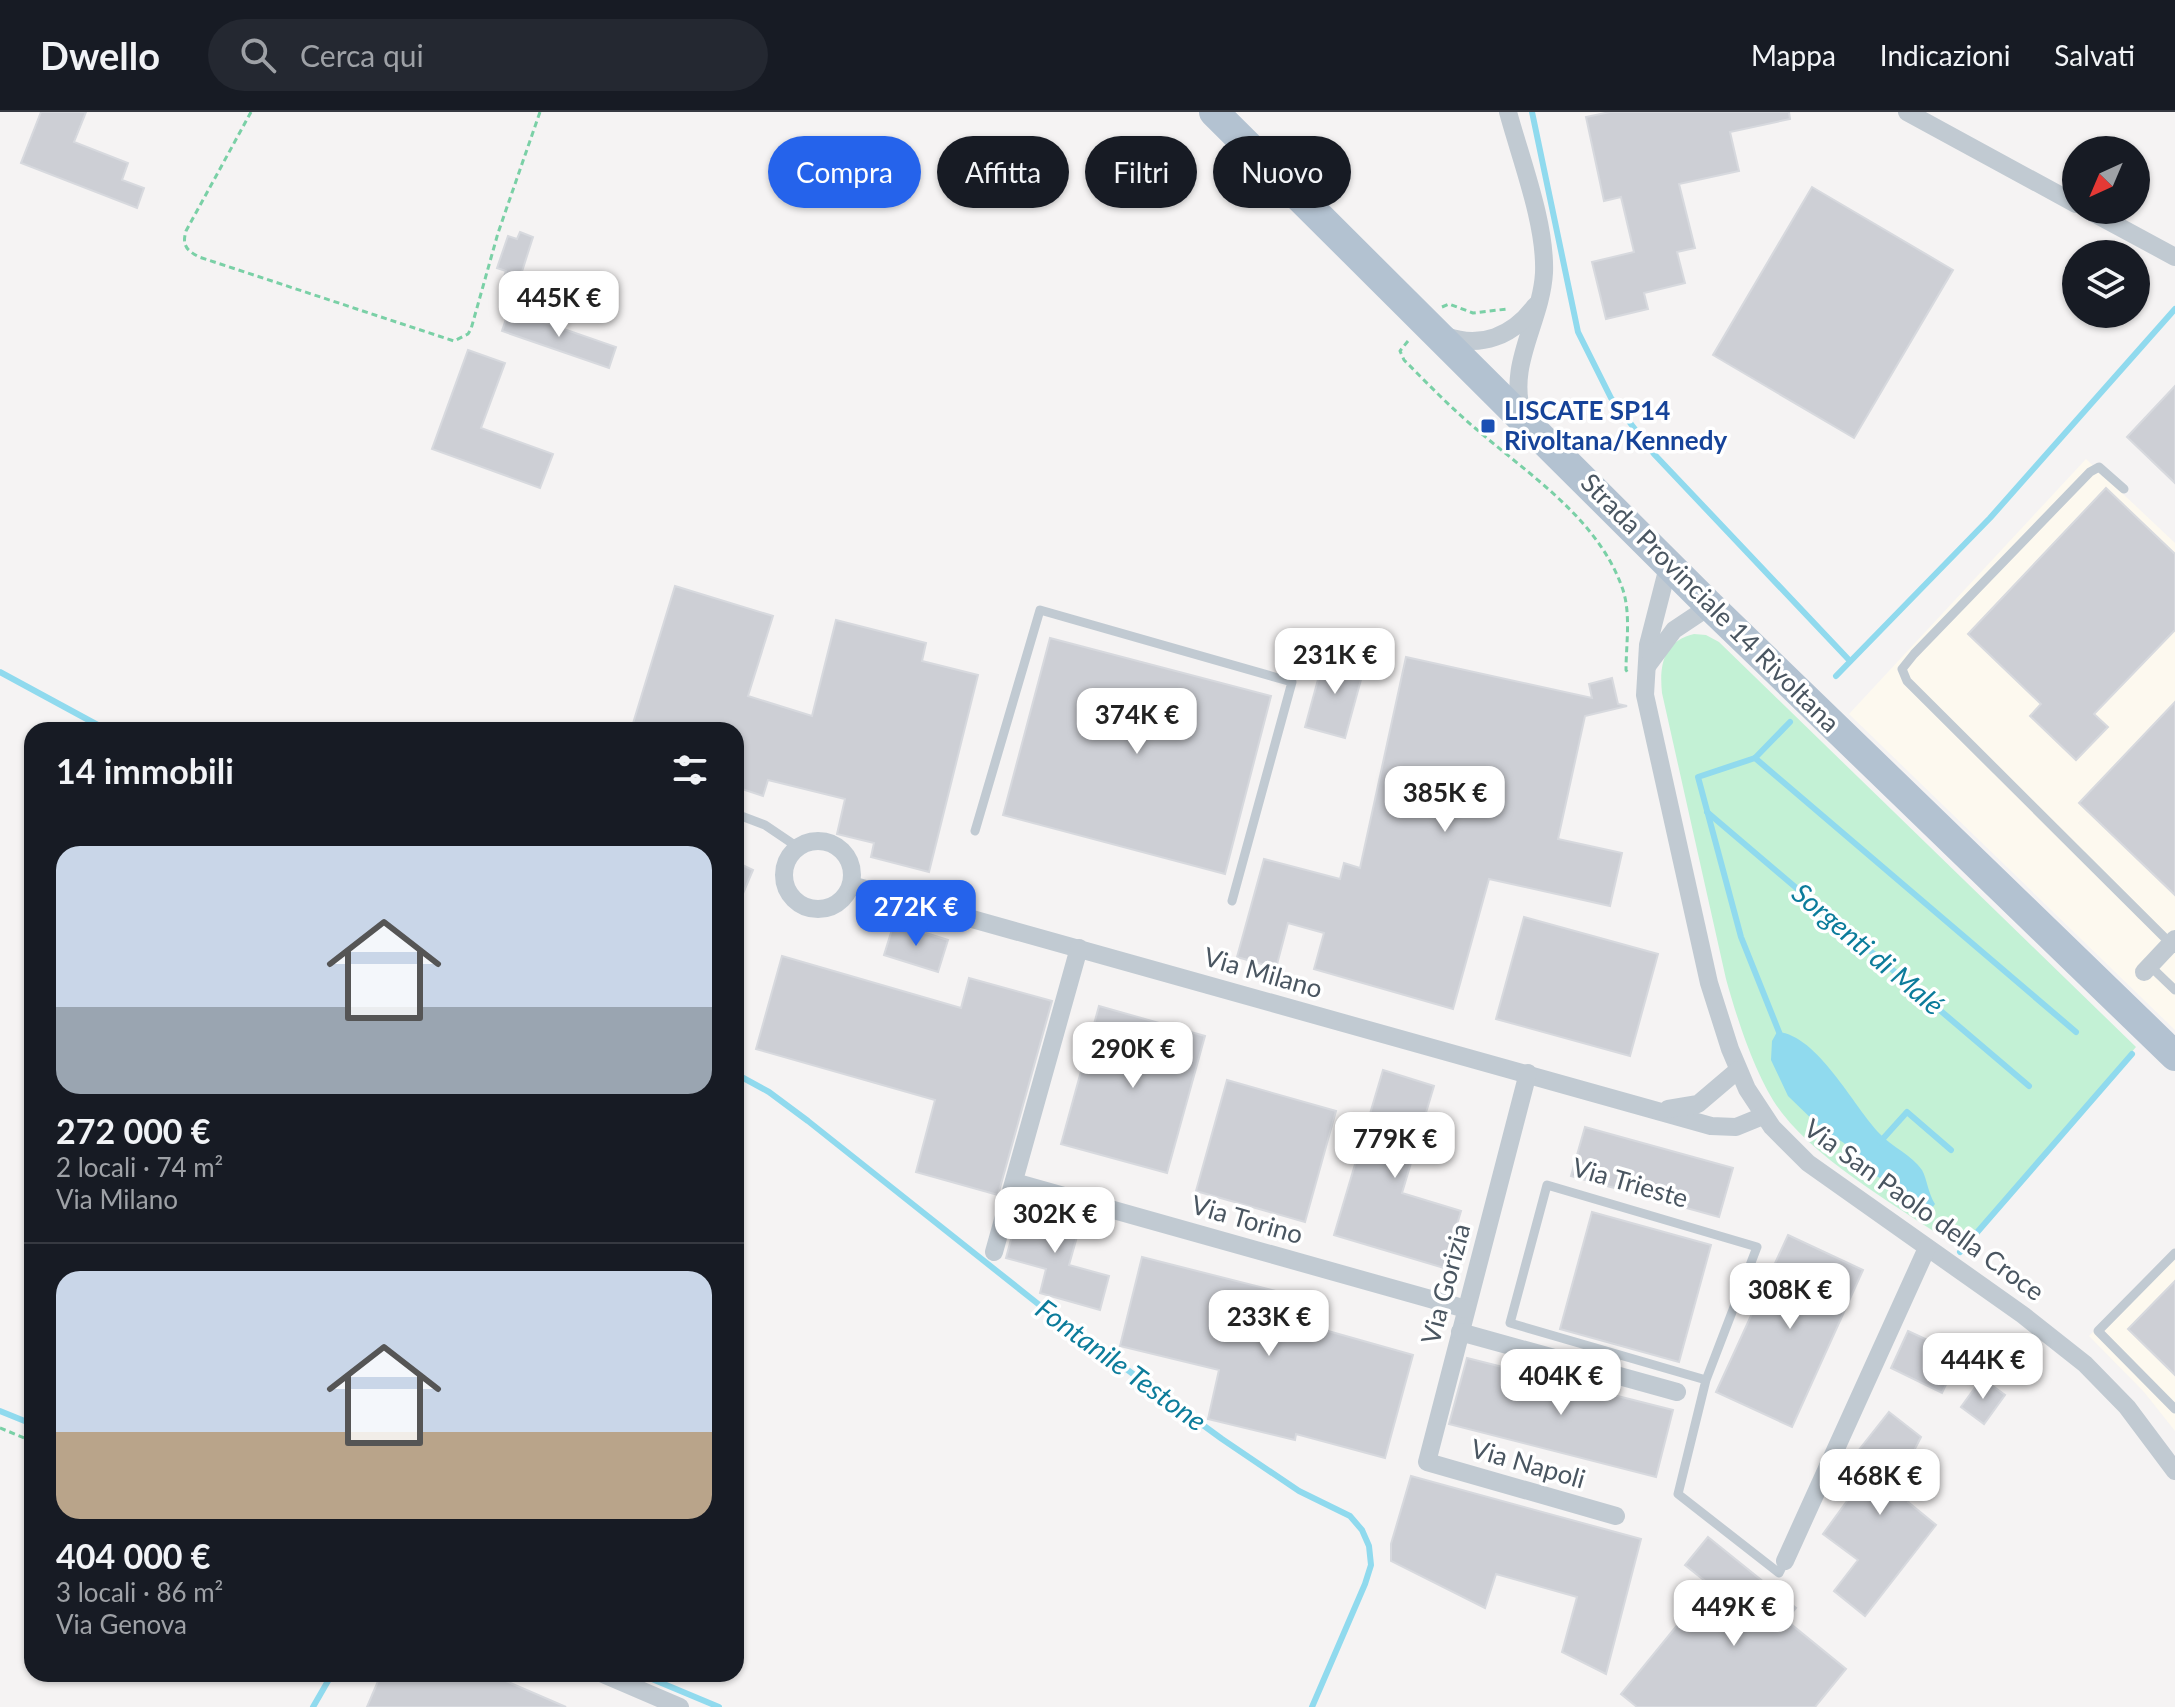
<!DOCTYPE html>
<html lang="it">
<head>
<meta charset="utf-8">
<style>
  :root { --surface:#171b24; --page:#242831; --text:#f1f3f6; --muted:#9ea1a6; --line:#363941; --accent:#2563eb }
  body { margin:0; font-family:Lato,sans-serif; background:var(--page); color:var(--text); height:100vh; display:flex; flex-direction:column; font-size:30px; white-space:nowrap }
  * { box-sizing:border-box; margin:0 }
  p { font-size:26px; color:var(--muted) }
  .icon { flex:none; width:44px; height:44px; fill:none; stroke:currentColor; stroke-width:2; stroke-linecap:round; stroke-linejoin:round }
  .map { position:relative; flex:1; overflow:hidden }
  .panel { position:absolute; left:24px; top:610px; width:720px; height:960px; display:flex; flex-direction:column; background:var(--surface); border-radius:24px; box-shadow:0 2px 6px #0004 }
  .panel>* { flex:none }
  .top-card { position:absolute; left:768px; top:24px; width:760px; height:72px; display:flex; gap:16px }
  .needle { width:52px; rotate:224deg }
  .buttons { position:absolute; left:2062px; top:24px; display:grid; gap:16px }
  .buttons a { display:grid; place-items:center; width:88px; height:88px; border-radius:50%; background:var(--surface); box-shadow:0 2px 6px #0004; font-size:40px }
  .price { position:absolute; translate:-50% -68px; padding:0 18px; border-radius:16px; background:#fff; color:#222; font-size:26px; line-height:52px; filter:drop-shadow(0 2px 4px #0008) }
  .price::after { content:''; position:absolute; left:50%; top:48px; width:24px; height:18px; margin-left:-12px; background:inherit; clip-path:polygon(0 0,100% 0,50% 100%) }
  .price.on { background:var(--accent); color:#fff }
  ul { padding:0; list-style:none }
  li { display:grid; align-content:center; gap:16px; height:424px; padding:0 32px }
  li+li { border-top:2px solid var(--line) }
  li span { display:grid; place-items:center; height:248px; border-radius:24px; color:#555 }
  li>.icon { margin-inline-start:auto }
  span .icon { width:144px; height:144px; fill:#fffc; stroke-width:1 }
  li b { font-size:34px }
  h2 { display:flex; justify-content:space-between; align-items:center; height:96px; padding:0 32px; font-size:34px }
  .chip { padding:0 28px; border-radius:36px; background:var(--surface); box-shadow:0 2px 6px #0004; font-size:28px; line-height:72px }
  .chip.on { background:var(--accent); color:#fff }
  header { display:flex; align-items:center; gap:48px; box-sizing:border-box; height:112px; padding:0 40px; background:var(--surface); border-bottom:2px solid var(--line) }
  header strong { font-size:38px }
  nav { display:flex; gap:44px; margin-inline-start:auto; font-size:28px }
  .search { width:560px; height:72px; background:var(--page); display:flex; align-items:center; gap:20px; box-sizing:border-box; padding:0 28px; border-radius:44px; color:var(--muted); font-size:30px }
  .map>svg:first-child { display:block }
  .commercial { fill:#fdf9ef }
  .green { fill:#c3f1d5 }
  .water { fill:#90daee }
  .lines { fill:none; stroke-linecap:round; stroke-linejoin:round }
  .stream { stroke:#90daee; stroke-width:6 }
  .building { fill:#cdcfd5; stroke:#d7d9de; stroke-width:2 }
  .path { stroke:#7ad0a6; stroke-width:3; stroke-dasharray:6 4; stroke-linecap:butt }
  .lane { stroke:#c1cad2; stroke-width:9 }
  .street { stroke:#c1cad2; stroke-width:18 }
  .primary { stroke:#b3c2d1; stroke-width:30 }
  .transit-dot { fill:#1a4fb4; stroke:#fff; stroke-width:3 }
  .labels { text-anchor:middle; stroke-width:7; stroke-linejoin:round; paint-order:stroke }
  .transit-label { font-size:26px; font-weight:bold; fill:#164399; stroke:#fff; text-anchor:start }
  .street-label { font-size:26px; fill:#4a5661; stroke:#fff }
  .water-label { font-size:28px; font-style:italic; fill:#0c7c9b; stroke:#fff }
</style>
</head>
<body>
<header>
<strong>Dwello</strong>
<div class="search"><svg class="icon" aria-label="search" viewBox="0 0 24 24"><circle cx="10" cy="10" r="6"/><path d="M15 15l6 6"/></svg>Cerca qui</div>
<nav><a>Mappa</a><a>Indicazioni</a><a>Salvati</a></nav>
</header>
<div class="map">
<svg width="2175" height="1595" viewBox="0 0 2175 1595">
  <rect width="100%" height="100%" fill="#f5f3f3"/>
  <g class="commercial">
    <path d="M2086 347 2175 431V918L1849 602Z"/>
    <path d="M2175 1136V1319L2144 1280 2089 1224Z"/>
  </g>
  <path class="green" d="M1694 522 1706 523 1719 530 2136 935 1962 1138C1907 1100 1822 1053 1782 1001 1757 969 1737 907 1726 867L1662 581C1659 552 1664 529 1694 522Z"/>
  <path class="water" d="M1777 920C1817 922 1853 994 1880 1022 1892 1035 1912 1043 1922 1058 1927 1067 1928 1081 1935 1092L1929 1100 1916 1095 1896 1075 1873 1062 1844 1031 1821 1016 1788 984 1771 948 1772 929Z"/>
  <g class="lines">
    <g class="stream">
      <path d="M1532 0 1578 220 1611 286 1654 342 1850 549"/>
      <path d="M0 560 107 618"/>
      <path d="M1836 564 1990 406 2175 197"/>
      <path d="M1755 646 2076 920"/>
      <path d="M1707 700 2029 974"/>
      <path d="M1781 925 1741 825 1698 665 1755 646 1790 610"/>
      <path d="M736 962 769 980 808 1009 1047 1199 1222 1327 1299 1379 1350 1404 1362 1418 1369 1434 1371 1453 1365 1472 1312 1595"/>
      <path d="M1880 1030 1907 1000 1951 1038"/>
      <path d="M1960 1140 2132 942"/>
      <path d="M0 1299 32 1312"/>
      <path d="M640 1562 719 1595"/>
      <path d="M313 1595 332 1562"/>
    </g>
  </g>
  <g class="building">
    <path d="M41 0H86L74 30 128 51 122 68 144 76 137 96 21 51Z"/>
    <path d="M1610 0H1789L1790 7 1730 20 1739 59 1679 72 1695 136 1677 140 1685 171 1644 181 1648 197 1606 207 1592 150 1634 140 1621 85 1604 89 1586 5Z"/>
    <path d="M1812 75 1953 158 1854 326 1713 243Z"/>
    <path d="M520 120 533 125 518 172 503 167 506 159 497 156 508 124 517 127Z"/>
    <path d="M509 198 616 235 609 256 502 219Z"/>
    <path d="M468 238 505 251 481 316 553 342 540 376 432 337Z"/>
    <path d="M2175 274V371L2127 325Z"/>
    <path d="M2106 376 2175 442V518L2094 602 2108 615 2076 648 2030 604 2041 592 1968 522Z"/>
    <path d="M675 474 773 504 748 584 812 604 836 508 926 531 922 549 978 563 929 760 871 745 874 731 837 722 845 687 768 668 763 684 736 675V618H631Z"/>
    <path d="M1050 526 1271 584 1225 762 1003 703Z"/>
    <path d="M1325 542 1365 553 1345 626 1305 615Z"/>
    <path d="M1406 545 1592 586 1589 572 1612 566 1618 592 1627 594 1585 604 1558 727 1622 741 1610 794 1489 767 1453 897 1314 857 1324 821 1288 811 1276 856 1237 845 1264 747 1340 767 1344 751 1360 756Z"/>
    <path d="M2175 590V783L2079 691Z"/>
    <path d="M736 750 753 758 736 798Z"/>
    <path d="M1524 805 1658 842 1630 944 1496 907Z"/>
    <path d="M894 811 948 828 938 860 884 843Z"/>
    <path d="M782 844 961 896 969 866 1052 889 998 1083 916 1060 935 988 756 937Z"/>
    <path d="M1099 894 1205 924 1167 1061 1061 1032Z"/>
    <path d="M1383 958 1434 974 1402 1081 1461 1099 1444 1156 1334 1123Z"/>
    <path d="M1227 968 1336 999 1305 1110 1196 1079Z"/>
    <path d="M1585 1015 1733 1056 1719 1105 1571 1064Z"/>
    <path d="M1021 1090 1082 1107 1069 1153 1109 1164 1100 1198 1040 1181 1046 1157 1006 1146Z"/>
    <path d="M1592 1100 1711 1133 1679 1250 1560 1217Z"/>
    <path d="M1788 1123 1863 1158 1792 1315 1716 1280Z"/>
    <path d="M1142 1145 1327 1192 1321 1217 1413 1243 1385 1346 1296 1322 1295 1328 1208 1307 1219 1258 1120 1234Z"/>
    <path d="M2175 1169V1263L2128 1217Z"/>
    <path d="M1908 1219 1960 1243 1942 1281 1891 1256Z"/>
    <path d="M1467 1246 1673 1298 1656 1365 1449 1312Z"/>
    <path d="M1982 1266 2005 1283 1984 1312 1961 1295Z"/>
    <path d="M1889 1300 1921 1325 1903 1360 1920 1374 1908 1390 1936 1413 1865 1504 1834 1479 1858 1448 1823 1422 1874 1352 1858 1339Z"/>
    <path d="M1411 1364 1641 1427 1606 1562 1562 1540 1577 1485 1496 1462 1485 1496 1391 1449V1432Z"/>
    <path d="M1708 1425 1796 1496 1786 1508 1846 1557 1815 1595H1637L1621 1582 1710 1473 1685 1453Z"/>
    <path d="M381 1562H490L566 1595H367Z"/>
  </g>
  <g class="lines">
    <g class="path">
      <path d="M251 0 186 119C182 133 186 138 199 145L454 229 468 222 471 217 498 121 540 0"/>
      <path d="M1442 195 1449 192 1473 201 1507 197"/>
      <path d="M1408 229 1400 239 1404 248C1427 271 1450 295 1475 316 1529 363 1599 407 1623 478 1631 503 1626 533 1626 558L1628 561"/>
      <path d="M0 1316 32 1329"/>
    </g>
    <g class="lane">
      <path d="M2124 377 2099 355 2090 360 1914 542 1902 557 1907 569 2171 832"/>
      <path d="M736 702 765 713 799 736"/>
      <path d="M975 719 1040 498 1292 570 1232 789"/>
      <path d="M2150 854 2175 878"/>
      <path d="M2175 1141 2098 1219 2175 1297"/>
      <path d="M1706 1268 1510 1211 1547 1073 1757 1135 1706 1268 1678 1382 1779 1461 1785 1449"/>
    </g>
    <g class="street">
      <path d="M1508 0C1521 48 1546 112 1544 161 1541 211 1506 253 1523 304"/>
      <path d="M1907 0 2076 92"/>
      <path d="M2088 98 2175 145"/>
      <path d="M1446 224C1480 237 1513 224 1535 194"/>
      <path d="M1669 451 1648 533 1645 583 1709 871 1730 937 1747 977 1772 1015 1808 1051 2023 1203 2085 1252 2127 1295 2175 1359"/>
      <path d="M1648 553 1674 518 1710 494"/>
      <circle cx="818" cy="763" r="34"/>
      <path d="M851 773 1711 1014 1736 1015 1763 1004"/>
      <path d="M2144 860 2175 827"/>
      <path d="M1528 961 1427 1350 1616 1404"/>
      <path d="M1668 997 1698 992 1738 958"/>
      <path d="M1014 1070 1466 1197"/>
      <path d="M994 1140 1079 836"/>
      <path d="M1460 1220 1677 1280"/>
      <path d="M1785 1449 1927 1136"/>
      <path d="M603 1562 680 1595"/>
    </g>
    <path class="primary" d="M1214 0 1710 494 2175 944"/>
  </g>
  <rect class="transit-dot" x="1480" y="306" width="16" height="16" rx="4"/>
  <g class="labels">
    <g class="transit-label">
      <text x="1504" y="308">LISCATE SP14<tspan x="1504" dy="30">Rivoltana/Kennedy</tspan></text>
    </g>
    <g class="street-label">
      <text transform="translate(1710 491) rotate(45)" y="9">Strada Provinciale 14 Rivoltana</text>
      <text transform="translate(1263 861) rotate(16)" y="9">Via Milano</text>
      <text transform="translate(1630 1071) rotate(16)" y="9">Via Trieste</text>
      <text transform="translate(1924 1098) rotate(36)" y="9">Via San Paolo della Croce</text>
      <text transform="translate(1247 1108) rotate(16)" y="9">Via Torino</text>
      <text transform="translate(1446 1172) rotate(-75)" y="9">Via Gorizia</text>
      <text transform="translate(1528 1352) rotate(16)" y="9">Via Napoli</text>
    </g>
    <g class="water-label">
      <text transform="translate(1868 837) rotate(40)" y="10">Sorgenti di Malé</text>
      <text transform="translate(1121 1253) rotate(36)" y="10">Fontanile Testone</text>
    </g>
  </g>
</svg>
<div class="buttons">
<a><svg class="needle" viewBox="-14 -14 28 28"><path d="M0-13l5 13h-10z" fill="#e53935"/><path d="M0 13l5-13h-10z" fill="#9ea1a6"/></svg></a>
<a><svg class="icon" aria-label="layers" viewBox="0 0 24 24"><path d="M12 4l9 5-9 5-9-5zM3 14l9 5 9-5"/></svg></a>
</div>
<b class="price" style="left:559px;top:227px">445K €</b>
<b class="price" style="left:1335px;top:584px">231K €</b>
<b class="price" style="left:1137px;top:644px">374K €</b>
<b class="price" style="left:1445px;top:722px">385K €</b>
<b class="price on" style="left:916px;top:836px">272K €</b>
<b class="price" style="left:1133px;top:978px">290K €</b>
<b class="price" style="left:1395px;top:1068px">779K €</b>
<b class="price" style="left:1055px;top:1143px">302K €</b>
<b class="price" style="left:1790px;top:1219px">308K €</b>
<b class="price" style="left:1269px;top:1246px">233K €</b>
<b class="price" style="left:1983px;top:1289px">444K €</b>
<b class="price" style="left:1561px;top:1305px">404K €</b>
<b class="price" style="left:1880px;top:1405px">468K €</b>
<b class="price" style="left:1734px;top:1536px">449K €</b>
<div class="top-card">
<a class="chip on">Compra</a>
<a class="chip">Affitta</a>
<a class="chip">Filtri</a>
<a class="chip">Nuovo</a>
</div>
<section class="panel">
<h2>14 immobili<svg class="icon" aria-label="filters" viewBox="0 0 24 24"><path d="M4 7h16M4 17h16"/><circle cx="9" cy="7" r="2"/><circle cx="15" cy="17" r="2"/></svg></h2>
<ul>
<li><span style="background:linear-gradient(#c9d6e8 65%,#9aa5b1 0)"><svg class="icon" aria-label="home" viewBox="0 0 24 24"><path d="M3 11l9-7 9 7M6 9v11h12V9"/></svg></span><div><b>272 000 €</b><p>2 locali · 74 m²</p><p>Via Milano</p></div></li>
<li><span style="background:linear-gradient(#c9d6e8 65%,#b9a48a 0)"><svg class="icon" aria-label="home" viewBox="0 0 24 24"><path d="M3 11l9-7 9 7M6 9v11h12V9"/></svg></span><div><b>404 000 €</b><p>3 locali · 86 m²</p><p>Via Genova</p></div></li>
</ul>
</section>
</div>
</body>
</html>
